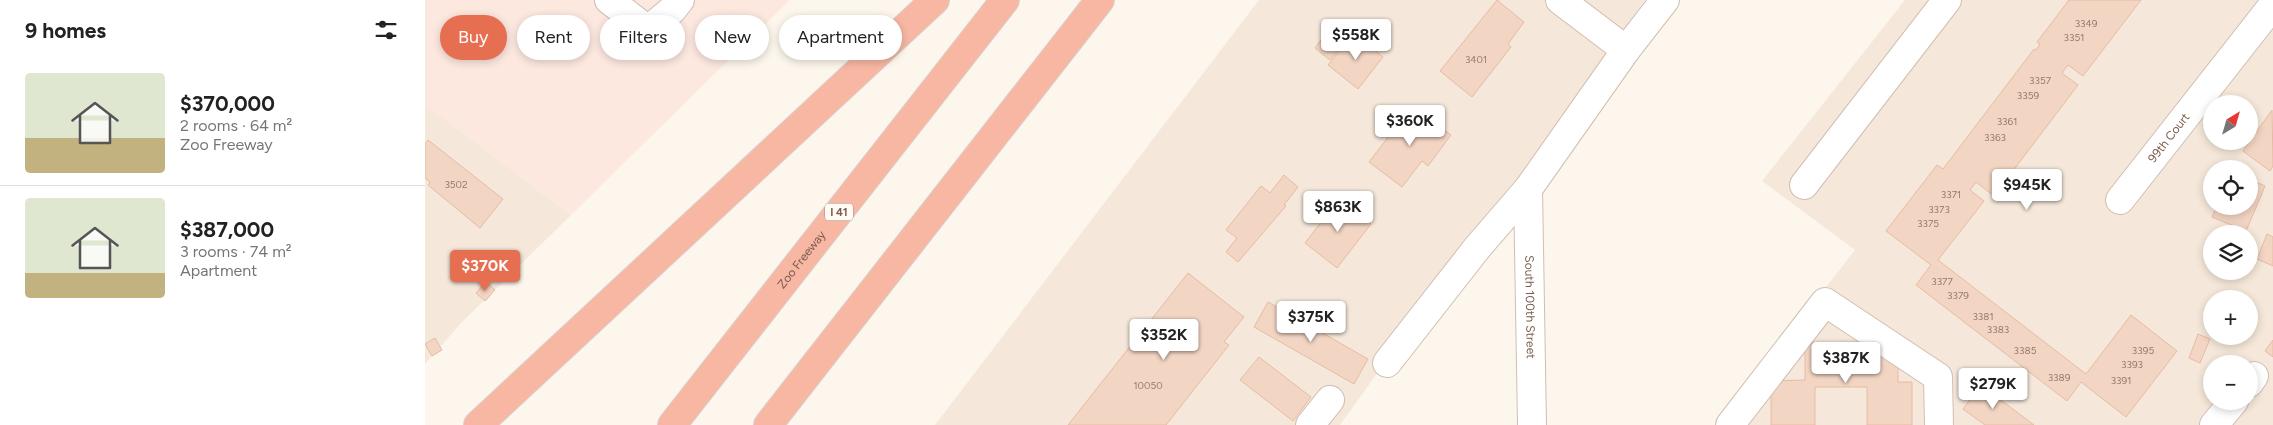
<!DOCTYPE html>
<html lang="en">
<head>
<meta charset="utf-8">
<style>
  :root { --surface:#fff; --page:#f2f2f2; --text:#222; --muted:#767676; --line:#e0e0e0; --accent:#e76f51 }
  body { margin:0; font-family:Figtree,sans-serif; background:var(--page); color:var(--text); height:100vh; display:flex; flex-direction:column; font-size:19px; white-space:nowrap }
  * { box-sizing:border-box; margin:0 }
  p { font-size:16px; color:var(--muted) }
  .icon { flex:none; width:28px; height:28px; fill:none; stroke:currentColor; stroke-width:2; stroke-linecap:round; stroke-linejoin:round }
  .map { position:relative; flex:1; overflow:hidden }
  .panel { display:flex; flex-direction:column; background:var(--surface); width:425px }
  .panel>* { flex:none }
  .top-card { position:absolute; left:15px; top:15px; width:475px; height:45px; display:flex; gap:10px }
  .needle { width:32px; rotate:37deg }
  .tools { position:absolute; left:1778px; top:95px; display:grid; gap:10px }
  .tools a { display:grid; place-items:center; width:55px; height:55px; border-radius:50%; background:var(--surface); box-shadow:0 2px 8px #0003; font-size:25px }
  .price { position:absolute; translate:-50% -42px; padding:0 11px; border-radius:5px; background:#fff; color:#222; font-size:16px; line-height:32px; filter:drop-shadow(0 1px 2px #0008) }
  .price::after { content:''; position:absolute; left:50%; top:30px; width:15px; height:11px; margin-left:-8px; background:inherit; clip-path:polygon(0 0,100% 0,50% 100%) }
  .price.selected { background:var(--accent); color:#fff }
  ul { padding:0; list-style:none }
  li { display:flex; align-items:center; gap:15px; height:125px; padding:0 25px }
  li+li { border-top:1px solid var(--line) }
  li span { display:grid; place-items:center; flex:none; width:140px; height:100px; border-radius:5px; color:#555 }
  li>.icon { margin-inline-start:auto }
  span .icon { width:60px; height:60px; fill:#fffc; stroke-width:1 }
  li b { font-size:21px }
  h2 { display:flex; justify-content:space-between; align-items:center; height:60px; padding:0 25px; font-size:21px }
  .pill { padding:0 18px; border-radius:22px; background:var(--surface); box-shadow:0 2px 8px #0003; font-size:18px; line-height:45px }
  .pill.selected { background:var(--accent); color:#fff }
  main { display:flex; flex:1; min-height:0 }
  .map>svg:first-child { display:block }
  .residential { fill:#f5e8da; fill-rule:evenodd }
  .commercial { fill:#fde8e0 }
  .building { fill:#f3d5c3; stroke:#e6bba3 }
  .lines { fill:none; stroke-linecap:round; stroke-linejoin:round }
  .minor-casing { stroke:#d1beb0; stroke-width:30 }
  .highway-casing { stroke:#dad1cd; stroke-width:30 }
  .minor { stroke:#fff; stroke-width:28 }
  .highway { stroke:#f7b7a3; stroke-width:28 }
  .labels { text-anchor:middle; stroke-width:4; stroke-linejoin:round; paint-order:stroke }
  .number-label { font-size:10px; fill:#987a6a }
  .shield { fill:#fffaf3; stroke:#a28b7f; stroke-width:1 }
  .shield-label { font-size:11px; font-weight:bold; fill:#7a5c4d }
  .street-label { font-size:12px; fill:#7a5c4d; stroke:#fffaf3 }
</style>
</head>
<body>
<main>
<section class="panel">
<h2>9 homes<svg class="icon" aria-label="filters" viewBox="0 0 24 24"><path d="M4 7h16M4 17h16"/><circle cx="9" cy="7" r="2"/><circle cx="15" cy="17" r="2"/></svg></h2>
<ul>
<li><span style="background:linear-gradient(#dfe7d0 65%,#c2b280 0)"><svg class="icon" aria-label="home" viewBox="0 0 24 24"><path d="M3 11l9-7 9 7M6 9v11h12V9"/></svg></span><div><b>$370,000</b><p>2 rooms · 64 m²</p><p>Zoo Freeway</p></div></li>
<li><span style="background:linear-gradient(#dfe7d0 75%,#c2b280 0)"><svg class="icon" aria-label="home" viewBox="0 0 24 24"><path d="M3 11l9-7 9 7M6 9v11h12V9"/></svg></span><div><b>$387,000</b><p>3 rooms · 74 m²</p><p>Apartment</p></div></li>
</ul>
</section>
<div class="map">
<svg width="1848" height="425" viewBox="0 0 1848 425">
  <rect width="100%" height="100%" fill="#fdf6ec"/>
  <g class="residential">
    <path d="M834 0H1220L915 425H510Z"/>
    <path d="M1480 0H1848V425H1293L1430 250 1337 181ZM1786 104H1824V141H1786ZM1786 169H1824V206H1786ZM1786 234H1824V271H1786ZM1786 299H1824V336H1786ZM1786 364H1824V401H1786Z"/>
    <path d="M0 104 146 215 37 322 0 364Z"/>
  </g>
  <path class="commercial" d="M0 0H365L146 215 0 104Z"/>
  <g class="building">
    <path d="M1072 0 1099 22 1083 44 1086 47 1047 97 1015 71Z"/>
    <path d="M1644 0H1716L1658 76 1643 65 1637 73 1653 85 1569 196 1551 182 1545 190 1559 201 1513 260 1661 374 1706 315 1752 351 1701 417 1656 382 1642 401 1491 285 1506 265 1461 231 1512 165 1518 169 1609 49 1611 50 1615 44 1612 42Z"/>
    <path d="M907 26 923 38 905 60 890 48Z"/>
    <path d="M929 33 958 57 933 89 903 65Z"/>
    <path d="M987 106 1026 135 1003 166 997 161 977 187 944 162Z"/>
    <path d="M1847 110 1848 166 1845 171 1818 151Z"/>
    <path d="M3 140 78 199 55 228 3 185 5 182 0 178V144Z"/>
    <path d="M859 175 873 187 859 205 861 206 813 262 801 252 812 238 801 230 836 186 845 193Z"/>
    <path d="M1824 179 1840 186 1821 231 1787 217 1792 206H1824Z"/>
    <path d="M914 199 946 224 912 268 880 243Z"/>
    <path d="M1842 234 1848 237V266L1832 259Z"/>
    <path d="M763 273 819 317 799 342 804 345 741 425H643Z"/>
    <path d="M61 282 70 290 60 301 51 293Z"/>
    <path d="M843 302 943 359 929 384 829 327Z"/>
    <path d="M1773 334 1785 339 1775 363 1764 358Z"/>
    <path d="M10 338 17 350 7 356 0 344Z"/>
    <path d="M1848 340V357L1840 351Z"/>
    <path d="M1451 342 1473 351V382H1487V425H1442V387H1390V425H1346V381L1380 380V343Z"/>
    <path d="M834 357 886 397 868 421 815 380Z"/>
    <path d="M1556 385 1609 425H1560L1538 409Z"/>
  </g>
  <g class="lines">
    <g class="minor-casing">
      <g id="minor">
        <path d="M184 0 223 30 247 10 255 0"/>
        <path d="M1135 0 1201 50"/>
        <path d="M1379 185 1522 0"/>
        <path id="s1" d="M1103 189 1107 425"/>
        <path id="s2" d="M1695 200 1848 5"/>
        <path d="M962 363 1052 248 1103 189 1201 50 1240 0"/>
        <path d="M1824 383 1829 376"/>
        <path d="M885 425 905 400"/>
        <path d="M1305 425 1400 302 1513 377 1514 425"/>
        <path d="M1789 425 1809 401"/>
      </g>
    </g>
    <g class="highway-casing">
      <g id="highway">
        <path d="M53 425 510 0"/>
        <path id="s3" d="M247 425 580 0"/>
        <path d="M343 425 675 0"/>
      </g>
    </g>
    <use href="#minor" class="minor"/>
    <use href="#highway" class="highway"/>
  </g>
  <g class="labels">
    <g class="number-label">
      <text x="1661" y="27">3349</text>
      <text x="1649" y="41">3351</text>
      <text x="1051" y="63">3401</text>
      <text x="1615" y="84">3357</text>
      <text x="1603" y="99">3359</text>
      <text x="1582" y="125">3361</text>
      <text x="1570" y="141">3363</text>
      <text x="31" y="188">3502</text>
      <text x="1526" y="198">3371</text>
      <text x="1514" y="213">3373</text>
      <text x="1503" y="227">3375</text>
      <text x="1517" y="285">3377</text>
      <text x="1533" y="299">3379</text>
      <text x="1558" y="320">3381</text>
      <text x="1573" y="333">3383</text>
      <text x="1600" y="354">3385</text>
      <text x="1718" y="354">3395</text>
      <text x="1707" y="368">3393</text>
      <text x="1634" y="381">3389</text>
      <text x="1696" y="384">3391</text>
      <text x="723" y="389">10050</text>
    </g>
    <rect class="shield" x="400" y="203.5" width="28" height="17" rx="4"/>
    <g class="shield-label">
      <text x="414" y="216">I 41</text>
    </g>
    <g class="street-label">
      <text dy="4" stroke="none"><textPath href="#s2" startOffset="79">99th Court</textPath></text>
      <text dy="4" stroke="none"><textPath href="#s3" startOffset="210">Zoo Freeway</textPath></text>
      <text dy="4" stroke="none"><textPath href="#s1" startOffset="118">South 100th Street</textPath></text>
    </g>
  </g>
</svg>
<div class="tools">
<a><svg class="needle" viewBox="-14 -14 28 28"><path d="M0-13l5 13h-10z" fill="#e53935"/><path d="M0 13l5-13h-10z" fill="#767676"/></svg></a>
<a><svg class="icon" aria-label="locate" viewBox="0 0 24 24"><circle cx="12" cy="12" r="6"/><path d="M12 2v4M12 18v4M2 12h4M18 12h4"/></svg></a>
<a><svg class="icon" aria-label="layers" viewBox="0 0 24 24"><path d="M12 4l9 5-9 5-9-5zM3 14l9 5 9-5"/></svg></a>
<a>+</a>
<a>−</a>
</div>
<b class="price" style="left:931px;top:61px">$558K</b>
<b class="price" style="left:985px;top:147px">$360K</b>
<b class="price" style="left:1602px;top:211px">$945K</b>
<b class="price" style="left:913px;top:233px">$863K</b>
<b class="price selected" style="left:60px;top:292px">$370K</b>
<b class="price" style="left:886px;top:343px">$375K</b>
<b class="price" style="left:739px;top:361px">$352K</b>
<b class="price" style="left:1421px;top:384px">$387K</b>
<b class="price" style="left:1568px;top:410px">$279K</b>
<div class="top-card">
<a class="pill selected">Buy</a>
<a class="pill">Rent</a>
<a class="pill">Filters</a>
<a class="pill">New</a>
<a class="pill">Apartment</a>
</div>
</div>
</main>
</body>
</html>
